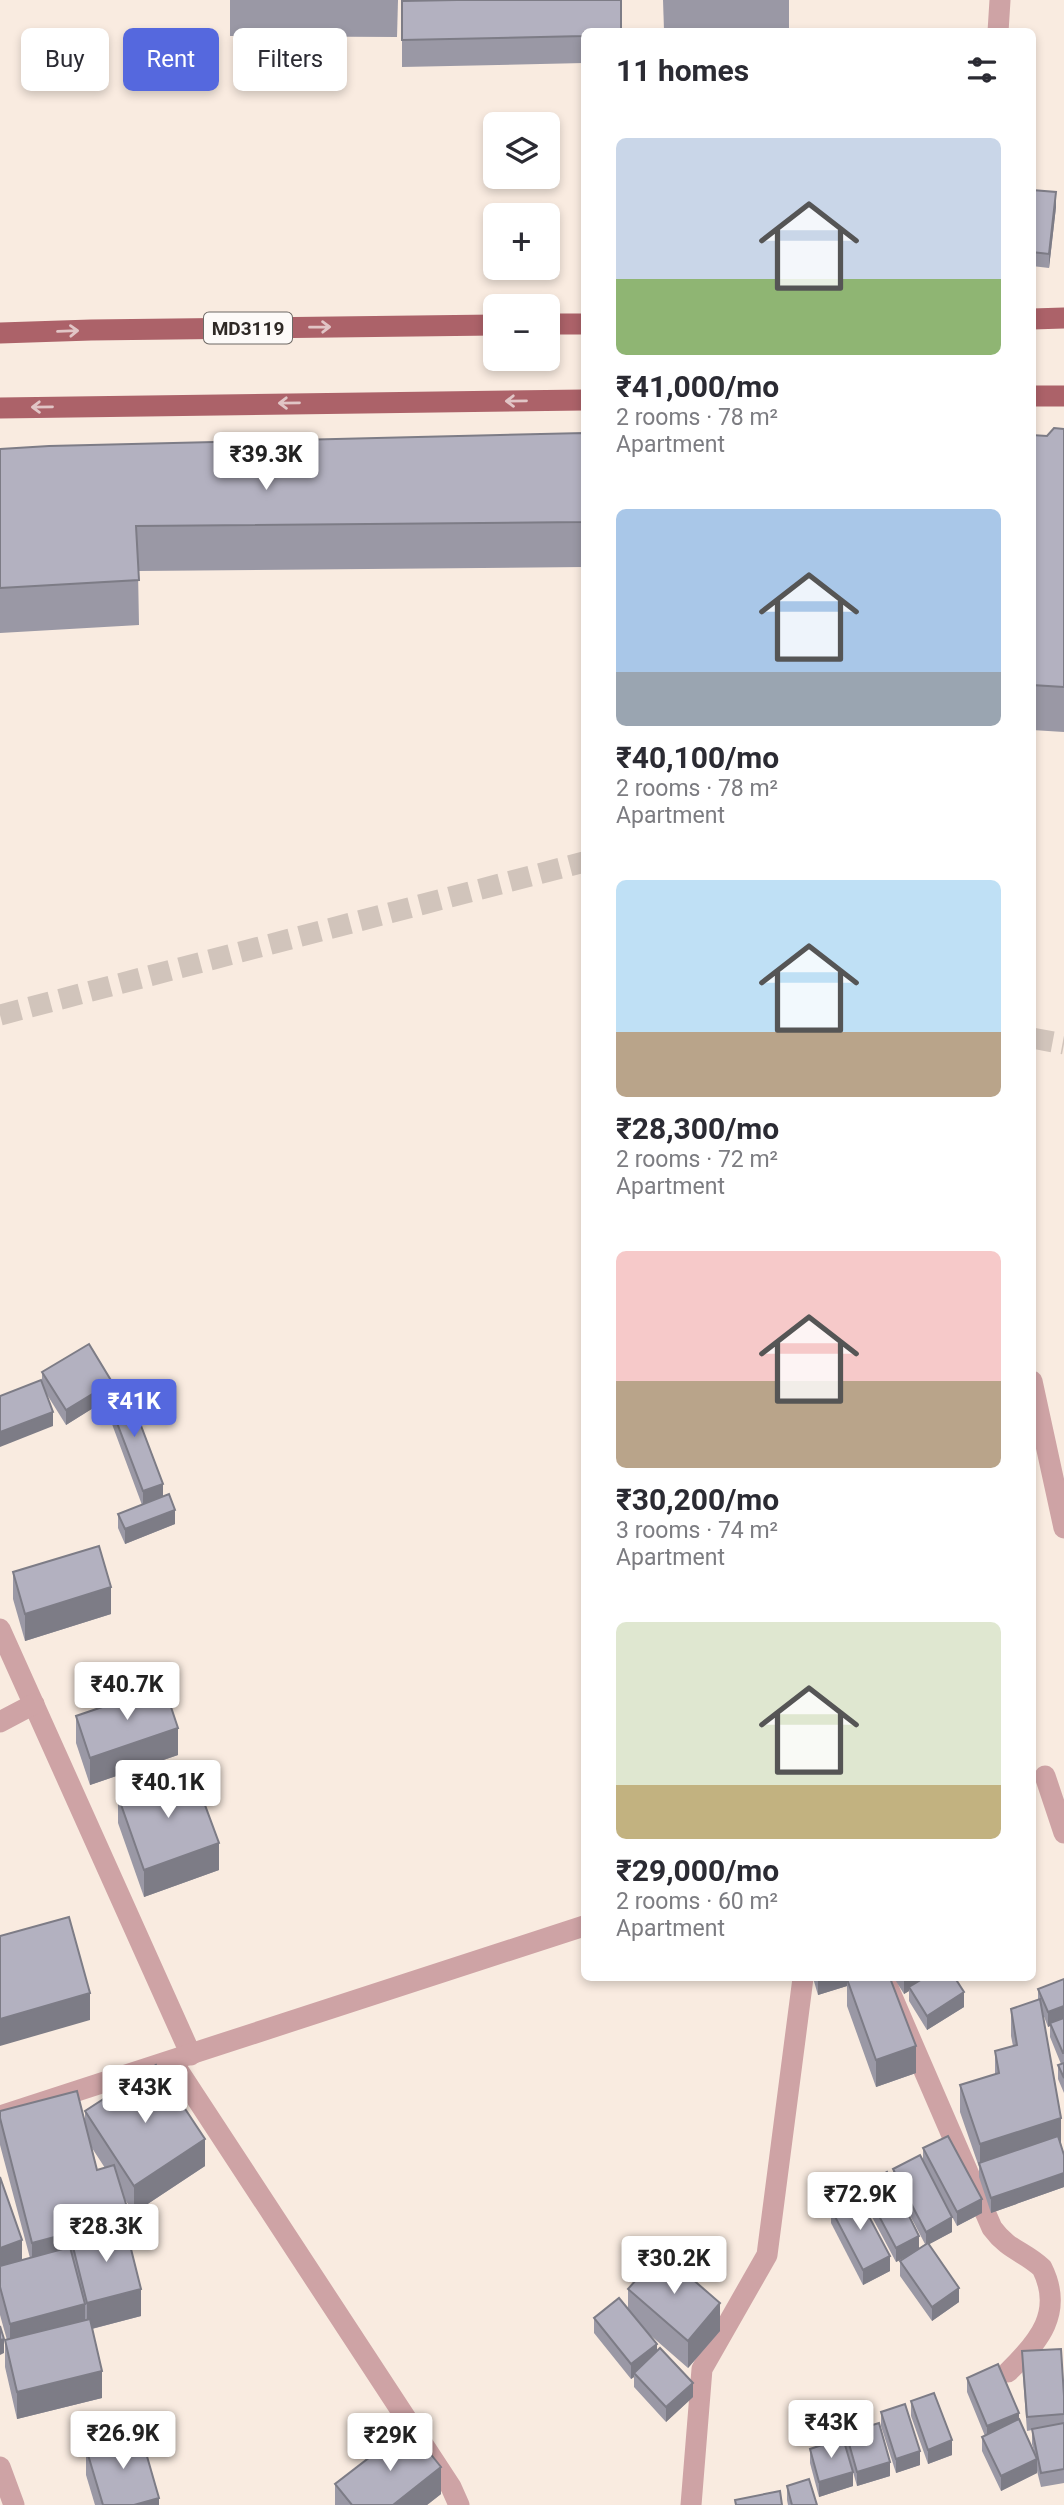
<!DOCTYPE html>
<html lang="en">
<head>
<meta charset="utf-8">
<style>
  :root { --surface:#fff; --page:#f7f7f7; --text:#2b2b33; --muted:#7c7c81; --accent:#5568de }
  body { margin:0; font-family:Roboto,sans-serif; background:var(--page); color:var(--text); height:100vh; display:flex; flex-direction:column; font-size:26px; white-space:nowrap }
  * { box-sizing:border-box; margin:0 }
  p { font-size:23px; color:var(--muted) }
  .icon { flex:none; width:38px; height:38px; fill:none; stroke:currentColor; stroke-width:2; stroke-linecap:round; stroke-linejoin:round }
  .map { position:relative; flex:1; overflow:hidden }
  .details { position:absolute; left:581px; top:28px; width:455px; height:1953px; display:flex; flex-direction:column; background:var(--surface); border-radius:10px; box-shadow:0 4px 10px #0003 }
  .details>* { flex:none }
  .guide { position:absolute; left:21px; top:28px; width:455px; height:63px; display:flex; gap:14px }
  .fabs { position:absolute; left:483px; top:112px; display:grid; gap:14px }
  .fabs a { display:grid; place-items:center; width:77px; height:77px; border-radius:10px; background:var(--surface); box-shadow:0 4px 10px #0003; font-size:35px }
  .price { position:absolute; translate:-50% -60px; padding:0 16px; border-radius:7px; background:#fff; color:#222; font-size:23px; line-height:46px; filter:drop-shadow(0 2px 4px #0008) }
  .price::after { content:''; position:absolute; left:50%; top:42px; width:21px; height:16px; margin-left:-10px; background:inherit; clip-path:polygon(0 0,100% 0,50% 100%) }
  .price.on { background:var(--accent); color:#fff }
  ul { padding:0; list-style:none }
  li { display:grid; align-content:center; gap:14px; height:371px; padding:0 35px }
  li span { display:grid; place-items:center; height:217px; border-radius:10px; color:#555 }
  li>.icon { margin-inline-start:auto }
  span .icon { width:126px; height:126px; fill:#fffc; stroke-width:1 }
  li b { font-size:30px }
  h2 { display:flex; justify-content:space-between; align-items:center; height:84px; padding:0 35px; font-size:30px }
  .tag { padding:0 24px; border-radius:10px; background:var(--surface); box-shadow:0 4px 10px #0003; font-size:24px; line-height:63px }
  .tag.on { background:var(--accent); color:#fff }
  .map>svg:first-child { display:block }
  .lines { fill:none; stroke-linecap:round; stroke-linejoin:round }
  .street-tunnel { stroke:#d1c4bb; stroke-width:21; stroke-dasharray:21 10; stroke-linecap:butt }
  .street { stroke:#cea3a5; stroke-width:21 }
  .primary { stroke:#ac6269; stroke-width:21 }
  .wall { fill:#9a98a5; fill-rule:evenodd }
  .shaded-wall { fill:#7d7c86 }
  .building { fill:#b3b1c0; stroke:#7d7c86; stroke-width:2 }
  .oneway { stroke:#e1c5c6 }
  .labels { text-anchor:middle; stroke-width:6; stroke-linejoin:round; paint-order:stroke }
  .shield { fill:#fdfaf8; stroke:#6d6864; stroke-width:2 }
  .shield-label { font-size:19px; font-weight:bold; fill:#2f2925 }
</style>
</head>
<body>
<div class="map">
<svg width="1064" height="2505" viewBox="0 0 1064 2505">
  <rect width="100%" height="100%" fill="#f9ebe0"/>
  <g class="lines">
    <g class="street-tunnel">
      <path d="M0 1015 584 862"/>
      <path d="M1032 1038 1064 1044"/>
    </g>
    <g class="street">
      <path d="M998 32 1000 0"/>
      <path d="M1032 1381 1064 1528"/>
      <path d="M0 1629 191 2055"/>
      <path d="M0 1722 34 1704"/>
      <path d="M1045 1776 1064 1833"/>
      <path d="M884 1978 992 2228C1009 2251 1024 2251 1042 2268 1064 2312 1039 2342 1008 2372"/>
      <path d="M172 2061 451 2487 459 2505"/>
      <path d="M0 2116 584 1926"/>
      <path d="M0 2467 14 2505"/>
      <path d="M691 2505 702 2369 767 2255 803 1978"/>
    </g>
    <g class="primary">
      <path d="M1032 319 1064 318"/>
      <path d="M548 324H584"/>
      <path d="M0 333 91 330 495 325"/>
      <path d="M1032 396H1064"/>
      <path d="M0 408 584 400"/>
    </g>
  </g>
  <g class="wall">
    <path d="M230 0H398L397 37 230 36Z"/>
    <path d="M663 0H789V29L664 30Z"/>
    <path d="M402 1 584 32V63L402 67Z"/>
    <path d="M1032 190 1056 207 1049 268 1032 266Z"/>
    <path d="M1064 429V732L1032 730V435L1047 436Z"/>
    <path d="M584 433V567L138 571 139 625 0 633V449Z"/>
    <path d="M42 1372 112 1391 175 1524 125 1544 118 1528V1514L142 1505 106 1408V1400L66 1425 46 1393 53 1426 42 1383Z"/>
    <path d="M13 1572 111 1614 25 1641 13 1599Z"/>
    <path d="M76 1716 178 1755 90 1785 76 1743Z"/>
    <path d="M118 1796 219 1870 144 1897 118 1823Z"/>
    <path d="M813 1978H890L916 2073 876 2087 847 2006V1986L818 1995Z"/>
    <path d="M894 1978H955L964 2007 927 2030 909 2001V1991L904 1994Z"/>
    <path d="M1064 1979V2093L1058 2079V2065L1061 2064 1050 2037V2026L1048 2027 1043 2014 1061 2144 1064 2155V2187L991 2213 979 2177V2167L960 2112V2085L995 2074V2051L1013 2046 1011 2036V2009L1038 2000V1989Z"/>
    <path d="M0 2111 85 2122V2111L205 2166 134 2213 124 2198 129 2244 141 2316 92 2329 102 2398 17 2419 5 2367V2340H7L0 2315V2177L22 2260 30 2258 0 2145ZM92 2148 105 2168 97 2170Z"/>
    <path d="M923 2148 982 2213 957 2226 945 2203 952 2232 929 2244 959 2302 932 2321 900 2276V2261L908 2256 896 2262 863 2200V2186L919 2248 925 2244 893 2183V2169L923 2161Z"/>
    <path d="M831 2209 890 2271 863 2285 831 2223Z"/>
    <path d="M628 2289 720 2331 688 2368 649 2334 657 2351 693 2397 666 2422 634 2387V2377L631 2379 594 2333V2318L628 2309Z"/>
    <path d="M1022 2351 1064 2396V2483L1041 2487 1037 2471V2473L1001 2491 982 2451V2437L985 2436 967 2392V2378L1034 2451 1032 2444V2430L1027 2431 1022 2365Z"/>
    <path d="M911 2401 952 2455 928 2464 911 2416Z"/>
    <path d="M881 2412 920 2465 896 2473 881 2426Z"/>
    <path d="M846 2433 890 2476 857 2486 846 2447Z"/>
    <path d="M86 2448 159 2505H95L86 2475Z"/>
    <path d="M810 2449 853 2486 819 2497 810 2463Z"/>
    <path d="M335 2484 441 2494 427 2505H335Z"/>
    <path d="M787 2486 817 2505H788L787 2500Z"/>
  </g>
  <g class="shaded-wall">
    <path d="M1056 192V207L1049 268V254Z"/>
    <path d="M112 1382V1396L106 1394V1400L66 1425V1410Z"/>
    <path d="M53 1412V1426L0 1447V1432Z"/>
    <path d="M163 1484V1498L143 1505V1491Z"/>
    <path d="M175 1510V1524L125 1544V1529Z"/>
    <path d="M111 1587V1614L25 1641V1614Z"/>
    <path d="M178 1728V1755L90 1785V1758Z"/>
    <path d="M219 1843V1870L144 1897V1870Z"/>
    <path d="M827 1978H867L847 1979V1986L818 1995V1980Z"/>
    <path d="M907 1978H931L909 1987V1991L904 1994V1979Z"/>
    <path d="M964 1992V2007L927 2030V2016Z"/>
    <path d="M90 1993V2020L0 2046V2019Z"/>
    <path d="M1064 2006V2020L1050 2023V2026L1048 2027V2012Z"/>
    <path d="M916 2046V2073L876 2087V2060Z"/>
    <path d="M1061 2118V2145L980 2168V2144Z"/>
    <path d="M205 2139V2166L134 2213V2186Z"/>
    <path d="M1064 2173V2187L991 2213V2198Z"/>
    <path d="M982 2199V2213L957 2226V2212Z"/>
    <path d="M130 2217V2244L76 2258 71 2239V2259L32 2270V2243Z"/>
    <path d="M952 2217V2232L926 2246V2232Z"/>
    <path d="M919 2236V2250L896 2262V2248Z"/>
    <path d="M22 2240V2267L0 2275V2248Z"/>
    <path d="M890 2256V2271L863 2285V2270Z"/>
    <path d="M959 2288V2302L932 2321V2307Z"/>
    <path d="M141 2289V2316L87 2330V2303Z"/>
    <path d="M720 2303V2331L688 2368V2341Z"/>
    <path d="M85 2304V2331L10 2351V2324Z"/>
    <path d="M4 2339V2353L0 2355V2340Z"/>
    <path d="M657 2344V2358L634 2373V2377L631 2379V2364Z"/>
    <path d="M102 2371V2398L17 2419V2392Z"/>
    <path d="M693 2383V2397L666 2422V2407Z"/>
    <path d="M1019 2413V2427L987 2441V2426Z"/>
    <path d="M952 2440V2455L928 2464V2450Z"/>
    <path d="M920 2451V2465L896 2473V2459Z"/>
    <path d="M1037 2459V2473L1001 2491V2476Z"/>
    <path d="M890 2462V2476L857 2486V2472Z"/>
    <path d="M441 2467V2494L427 2505H393Z"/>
    <path d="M853 2472V2486L819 2497V2482Z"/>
    <path d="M159 2498V2505H134Z"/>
  </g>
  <g class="building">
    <path d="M457 0H621V32H584V36L402 40V1Z"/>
    <path d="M1032 190 1056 192 1049 254 1032 252Z"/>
    <path d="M1054 428 1064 429V687L1032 685V435L1047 436Z"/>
    <path d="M584 433V522L136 526 139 580 0 588V449L49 446Z"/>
    <path d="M89 1344 112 1382 66 1410 42 1372Z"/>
    <path d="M41 1380 53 1412 0 1432V1396Z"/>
    <path d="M126 1386 163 1484 143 1491 106 1394Z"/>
    <path d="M169 1494 175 1510 125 1529 118 1514Z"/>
    <path d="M99 1546 111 1587 25 1614 13 1572Z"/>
    <path d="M164 1686 178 1728 90 1758 76 1716Z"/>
    <path d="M192 1770 219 1843 144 1870 118 1796Z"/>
    <path d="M69 1917 90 1993 0 2019V1936Z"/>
    <path d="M851 1978H890L916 2046 876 2060 847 1979Z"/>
    <path d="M924 1978H955L964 1992 927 2016 909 1987Z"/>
    <path d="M1064 1979V2006L1048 2012 1038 1989Z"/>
    <path d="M1040 1999 1061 2118 980 2144 960 2085 999 2073 995 2051 1017 2045 1011 2009Z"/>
    <path d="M1064 2018V2053H1063L1050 2023Z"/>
    <path d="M1064 2063V2078L1058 2065Z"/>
    <path d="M156 2065 205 2139 134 2186 85 2111Z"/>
    <path d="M77 2091 97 2170 114 2165 130 2217 32 2243 0 2118V2111Z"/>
    <path d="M948 2136 982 2199 957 2212 923 2148Z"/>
    <path d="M1058 2136 1064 2155V2173L991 2198 979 2163Z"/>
    <path d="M920 2155 952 2217 926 2232 893 2169Z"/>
    <path d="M887 2172 919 2236 896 2248 863 2186Z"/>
    <path d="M0 2177 22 2240 0 2248Z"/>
    <path d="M857 2194 890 2256 863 2270 831 2209Z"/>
    <path d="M125 2225 141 2289 87 2303 71 2239Z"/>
    <path d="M928 2243 959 2288 932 2307 900 2261Z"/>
    <path d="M70 2247 85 2304 10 2324 0 2287V2266Z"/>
    <path d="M661 2252 720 2303 688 2341 628 2289Z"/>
    <path d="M619 2298 657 2344 631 2364 594 2318Z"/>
    <path d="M90 2319 102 2371 17 2392 5 2340Z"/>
    <path d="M0 2326 4 2339 0 2340Z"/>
    <path d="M660 2348 693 2383 666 2407 634 2373Z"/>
    <path d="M1061 2349 1064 2396V2414L1027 2417 1022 2351Z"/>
    <path d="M998 2364 1019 2413 987 2426 967 2378Z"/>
    <path d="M934 2393 952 2440 928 2450 911 2401Z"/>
    <path d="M905 2404 920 2451 896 2459 881 2412Z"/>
    <path d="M1019 2419 1037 2459 1001 2476 982 2437Z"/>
    <path d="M879 2423 890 2462 857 2472 846 2433Z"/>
    <path d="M1064 2423V2469L1041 2473 1032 2429Z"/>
    <path d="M409 2427 441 2467 393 2505H352L335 2484Z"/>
    <path d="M140 2432 159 2498 134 2505H103L86 2448Z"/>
    <path d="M843 2438 853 2472 819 2482 810 2449Z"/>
    <path d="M809 2479 817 2505H792L787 2486Z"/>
    <path d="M780 2491 782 2505H736L735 2500Z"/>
  </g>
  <defs><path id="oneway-shaft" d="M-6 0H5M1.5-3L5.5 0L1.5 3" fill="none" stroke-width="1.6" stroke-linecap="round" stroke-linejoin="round" transform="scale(1.75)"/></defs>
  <g class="oneway">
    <use href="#oneway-shaft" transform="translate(320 327) rotate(-1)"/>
    <use href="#oneway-shaft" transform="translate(68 331) rotate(-2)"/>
    <use href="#oneway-shaft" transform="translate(516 401) rotate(179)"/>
    <use href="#oneway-shaft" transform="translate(289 403) rotate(179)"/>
    <use href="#oneway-shaft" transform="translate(42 407) rotate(179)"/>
  </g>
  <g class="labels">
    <rect class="shield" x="204" y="312.5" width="88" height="31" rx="5"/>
    <g class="shield-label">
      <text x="248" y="335">MD3119</text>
    </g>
  </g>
</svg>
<div class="fabs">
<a><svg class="icon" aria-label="layers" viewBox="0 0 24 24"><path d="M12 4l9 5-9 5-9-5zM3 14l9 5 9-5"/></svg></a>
<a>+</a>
<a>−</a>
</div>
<b class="price" style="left:266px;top:492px">₹39.3K</b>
<b class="price on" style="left:134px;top:1439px">₹41K</b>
<b class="price" style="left:127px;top:1722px">₹40.7K</b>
<b class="price" style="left:168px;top:1820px">₹40.1K</b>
<b class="price" style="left:145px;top:2125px">₹43K</b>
<b class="price" style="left:860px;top:2232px">₹72.9K</b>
<b class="price" style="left:106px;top:2264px">₹28.3K</b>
<b class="price" style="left:674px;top:2296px">₹30.2K</b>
<b class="price" style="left:831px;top:2460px">₹43K</b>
<b class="price" style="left:123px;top:2471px">₹26.9K</b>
<b class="price" style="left:390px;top:2473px">₹29K</b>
<div class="guide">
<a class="tag">Buy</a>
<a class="tag on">Rent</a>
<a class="tag">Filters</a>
</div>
<section class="details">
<h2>11 homes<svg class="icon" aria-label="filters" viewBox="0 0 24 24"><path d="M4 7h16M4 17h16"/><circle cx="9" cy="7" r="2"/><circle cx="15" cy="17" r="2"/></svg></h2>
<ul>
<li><span style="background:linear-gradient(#c9d6e8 65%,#8fb573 0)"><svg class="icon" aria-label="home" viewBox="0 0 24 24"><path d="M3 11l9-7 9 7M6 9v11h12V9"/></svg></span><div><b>₹41,000/mo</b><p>2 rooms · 78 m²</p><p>Apartment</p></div></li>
<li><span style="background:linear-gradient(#a9c7e8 75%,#9aa5b1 0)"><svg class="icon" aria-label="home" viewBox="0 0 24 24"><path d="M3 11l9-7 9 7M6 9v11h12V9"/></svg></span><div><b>₹40,100/mo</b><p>2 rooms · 78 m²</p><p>Apartment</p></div></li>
<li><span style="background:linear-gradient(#bfe0f5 70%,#b9a48a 0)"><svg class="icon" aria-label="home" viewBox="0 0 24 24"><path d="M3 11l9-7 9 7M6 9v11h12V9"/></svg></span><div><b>₹28,300/mo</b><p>2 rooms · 72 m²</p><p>Apartment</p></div></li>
<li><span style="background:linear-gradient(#f6c9c9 60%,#b9a48a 0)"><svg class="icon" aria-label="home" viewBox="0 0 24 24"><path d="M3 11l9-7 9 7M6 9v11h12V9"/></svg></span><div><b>₹30,200/mo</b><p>3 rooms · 74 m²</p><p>Apartment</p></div></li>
<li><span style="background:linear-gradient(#dfe7d0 75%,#c2b280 0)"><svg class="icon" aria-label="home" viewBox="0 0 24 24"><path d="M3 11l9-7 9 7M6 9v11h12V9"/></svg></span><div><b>₹29,000/mo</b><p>2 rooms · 60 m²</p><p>Apartment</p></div></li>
</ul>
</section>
</div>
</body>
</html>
